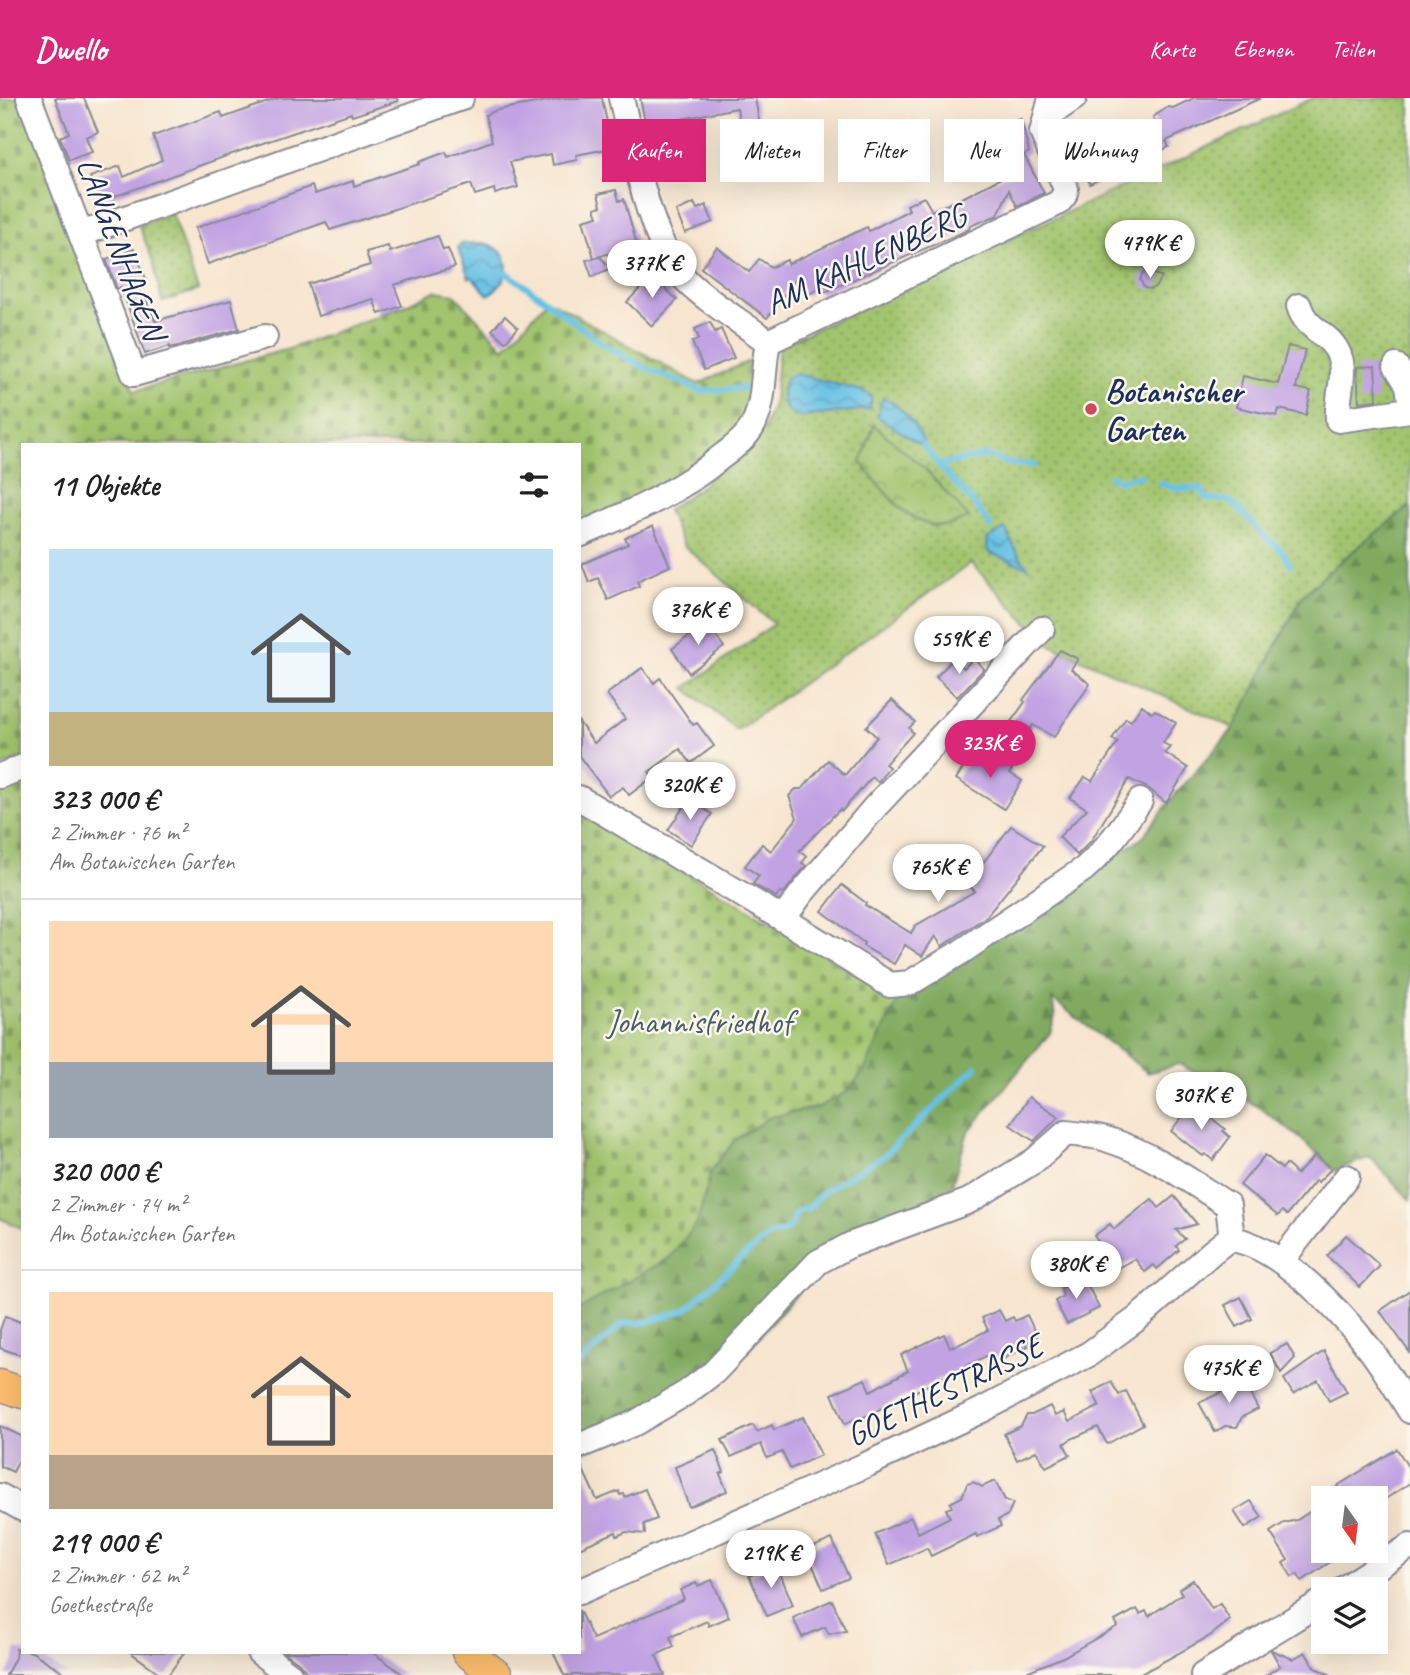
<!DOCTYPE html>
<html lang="de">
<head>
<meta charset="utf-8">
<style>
  :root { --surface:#fff; --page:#f6f6f6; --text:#222; --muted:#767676; --line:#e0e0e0; --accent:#db2777 }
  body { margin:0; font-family:Caveat,sans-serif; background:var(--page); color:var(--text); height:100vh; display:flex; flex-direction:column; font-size:26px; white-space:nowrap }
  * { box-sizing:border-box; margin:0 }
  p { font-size:23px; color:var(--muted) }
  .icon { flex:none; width:38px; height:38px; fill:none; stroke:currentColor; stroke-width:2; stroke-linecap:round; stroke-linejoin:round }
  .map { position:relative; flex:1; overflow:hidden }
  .side { position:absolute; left:21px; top:345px; width:560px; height:1211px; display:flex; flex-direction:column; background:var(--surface); border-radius:0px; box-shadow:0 7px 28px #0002 }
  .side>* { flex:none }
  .top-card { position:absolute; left:602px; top:21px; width:665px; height:63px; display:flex; gap:14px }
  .needle { width:46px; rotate:166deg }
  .controls { position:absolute; left:1311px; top:1388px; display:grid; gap:14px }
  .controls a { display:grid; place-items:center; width:77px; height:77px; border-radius:0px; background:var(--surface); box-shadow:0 7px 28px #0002; font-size:35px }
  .price { position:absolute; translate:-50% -60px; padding:0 16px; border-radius:24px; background:#fff; color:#222; font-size:23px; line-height:46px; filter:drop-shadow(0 2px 4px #0008) }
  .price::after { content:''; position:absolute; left:50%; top:42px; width:21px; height:16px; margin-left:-10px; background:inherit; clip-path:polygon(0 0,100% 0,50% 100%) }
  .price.current { background:var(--accent); color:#fff }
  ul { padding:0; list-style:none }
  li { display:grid; align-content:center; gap:14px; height:371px; padding:0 28px }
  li+li { border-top:2px solid var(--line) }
  li span { display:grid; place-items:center; height:217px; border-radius:0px; color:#555 }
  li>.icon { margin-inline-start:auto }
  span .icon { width:126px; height:126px; fill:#fffc; stroke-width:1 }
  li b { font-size:30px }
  h2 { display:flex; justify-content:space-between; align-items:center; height:84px; padding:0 28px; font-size:30px }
  .pill { padding:0 24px; border-radius:0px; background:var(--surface); box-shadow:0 7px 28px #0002; font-size:24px; line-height:63px }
  .pill.current { background:var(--accent); color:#fff }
  header { display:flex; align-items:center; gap:42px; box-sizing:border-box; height:98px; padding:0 35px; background:var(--accent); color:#fff }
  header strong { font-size:33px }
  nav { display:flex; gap:38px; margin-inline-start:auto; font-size:24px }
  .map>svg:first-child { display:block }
  .grass { fill:url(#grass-dots); stroke:#5e7a66; stroke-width:2 }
  .forest { fill:url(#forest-firs); stroke:#4e6c60; stroke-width:2 }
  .cemetery { fill:url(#cemetery-stones); stroke:#5e7a66; stroke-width:2 }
  .park { fill:url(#park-crowns); stroke:#5e7a66; stroke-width:2 }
  .water { fill:url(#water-waves); stroke:#4078a1; stroke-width:2 }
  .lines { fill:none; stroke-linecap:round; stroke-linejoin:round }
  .stream { stroke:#66c1e4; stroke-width:6 }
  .building { fill:#c1a2e3 }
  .minor-casing { stroke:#898a96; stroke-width:28 }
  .major-casing { stroke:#898a96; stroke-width:33 }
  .minor { stroke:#fff; stroke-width:24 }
  .major { stroke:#fbbd6e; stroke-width:30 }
  .poi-dot { fill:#d1495b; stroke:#fbf7ec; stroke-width:2.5 }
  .labels { text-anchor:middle; stroke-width:5; stroke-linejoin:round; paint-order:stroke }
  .street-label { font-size:33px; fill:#1b2f5e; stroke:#fbf7ec }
  .poi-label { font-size:33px; font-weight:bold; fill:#1b2f5e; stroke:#fbf7ec; text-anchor:start }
  .park-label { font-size:33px; fill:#445c63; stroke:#fbf7ec }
</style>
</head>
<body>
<header>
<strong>Dwello</strong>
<nav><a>Karte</a><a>Ebenen</a><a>Teilen</a></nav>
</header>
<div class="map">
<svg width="1410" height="1577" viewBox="0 0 1410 1577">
  <defs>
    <pattern id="grass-dots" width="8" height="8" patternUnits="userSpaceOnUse" patternTransform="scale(1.75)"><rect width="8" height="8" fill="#a2c46e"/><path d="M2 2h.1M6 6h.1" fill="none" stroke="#83a05e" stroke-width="1.8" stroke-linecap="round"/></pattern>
    <pattern id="forest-firs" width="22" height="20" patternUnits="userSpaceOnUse" patternTransform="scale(1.75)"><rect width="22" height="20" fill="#81aa61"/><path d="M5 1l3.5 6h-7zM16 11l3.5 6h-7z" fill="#698b53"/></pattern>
    <pattern id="cemetery-stones" width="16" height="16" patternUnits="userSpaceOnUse" patternTransform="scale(1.75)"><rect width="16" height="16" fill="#a2c46e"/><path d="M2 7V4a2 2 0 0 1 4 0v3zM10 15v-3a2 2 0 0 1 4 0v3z" fill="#83a05e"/></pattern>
    <pattern id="park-crowns" width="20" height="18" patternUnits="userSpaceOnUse" patternTransform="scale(1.75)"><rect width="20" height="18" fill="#a2c46e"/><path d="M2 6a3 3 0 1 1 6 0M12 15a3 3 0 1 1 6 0" fill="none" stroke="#83a05e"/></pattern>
    <pattern id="water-waves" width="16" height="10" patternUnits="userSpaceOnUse" patternTransform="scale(1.75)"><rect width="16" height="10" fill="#66c1e4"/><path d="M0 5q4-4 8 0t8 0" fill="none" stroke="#539dbc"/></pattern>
  </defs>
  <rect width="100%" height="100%" fill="#fbf7ec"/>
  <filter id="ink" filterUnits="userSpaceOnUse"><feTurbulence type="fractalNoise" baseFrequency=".0143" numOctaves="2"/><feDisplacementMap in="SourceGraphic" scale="14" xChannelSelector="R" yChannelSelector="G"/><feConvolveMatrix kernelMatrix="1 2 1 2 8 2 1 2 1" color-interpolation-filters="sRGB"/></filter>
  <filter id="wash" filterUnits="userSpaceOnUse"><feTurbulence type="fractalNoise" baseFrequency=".00686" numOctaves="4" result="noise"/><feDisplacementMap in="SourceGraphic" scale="28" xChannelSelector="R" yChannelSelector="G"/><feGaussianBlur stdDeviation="1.57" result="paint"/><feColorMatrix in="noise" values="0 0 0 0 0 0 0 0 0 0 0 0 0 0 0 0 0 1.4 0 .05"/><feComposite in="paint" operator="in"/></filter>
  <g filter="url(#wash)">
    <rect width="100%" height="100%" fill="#f7e5cf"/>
    <g class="grass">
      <path d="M1313 0H1410V408L1342 462 1303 497 1234 630 1046 545 971 465 737 632 685 590 774 526 683 447 667 412 699 390 763 333 774 303 779 248Z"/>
      <path d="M171 114 198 192 162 204 153 163 139 128Z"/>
    </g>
    <path class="forest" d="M1410 408V1102L1370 1059 1335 1073 1301 1041 1259 1009 1179 966 1148 975 1052 901 1055 918 1050 935 968 1034 952 1087 916 1115 821 1169 722 1280 579 1357V1211L669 1160 697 1125 711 1073 736 1041 770 1019 819 1009 863 975 898 901 1142 740 1174 698 1234 630 1303 497 1342 462Z"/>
    <g class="cemetery">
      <path d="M0 0H22L134 293 289 251 402 209 435 193 454 196 504 250 548 202 698 286 752 262C757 285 749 310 739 330L676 380 579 427V346H23V660L0 669Z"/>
      <path d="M23 681V1131L0 1120V689Z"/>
      <path d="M579 710 898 901 863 975 845 995 819 1009 770 1019 736 1041 711 1073 697 1125 669 1160 579 1211Z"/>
    </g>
    <path class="park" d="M874 327 926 372 969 420C961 422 951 428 943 428 906 429 882 389 861 365Z"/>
    <g class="water">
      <path d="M482 145C515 150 513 182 488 197L472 179 469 180 458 150 460 146Z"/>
      <path d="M797 276 862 293 869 296 872 302 869 311 800 319C779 312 779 297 787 279Z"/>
      <path d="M883 299C910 314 914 328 929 353L877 318Z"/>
      <path d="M1003 432H1006L1018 456 1029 470 988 454 987 441Z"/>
    </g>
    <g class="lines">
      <g class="stream">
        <path d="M498 173 507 175 541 199 604 247 648 271 701 293 748 290"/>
        <path d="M923 347 943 372 977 409 991 429"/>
        <path d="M939 367 986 357 1008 365 1035 367"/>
        <path d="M1110 378 1121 383 1136 378 1142 379"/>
        <path d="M1160 385 1174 390 1201 391 1206 400 1215 402"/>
        <path d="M1219 402 1231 403 1270 444 1280 450 1290 466"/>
        <path d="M579 1265 620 1228 626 1225H641L668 1218 685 1212 746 1156 772 1136 783 1134 791 1128 797 1113 808 1111 823 1094 885 1057 976 969"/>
      </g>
    </g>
    <g id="blocks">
      <g class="building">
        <path d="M55 0H84L98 34 86 39 92 54 69 62 60 39 69 35Z"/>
        <path d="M279 0H397L398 3 352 18 351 15 254 48 99 104 90 79 120 68 124 79 162 62 153 38 221 14 223 20Z"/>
        <path d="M563 0H602L612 50 576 57 577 62 553 67 551 56 510 64 518 89 495 96 494 91 475 97 471 86 330 132 326 124 208 166 195 130 312 88 315 96 353 83 354 88 420 66 419 64 446 54 448 59 492 43 485 17 497 12Z"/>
        <path d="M640 0H755L760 28 741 31 737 10 646 28Z"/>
        <path d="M1194 0H1261L1166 43 1169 49 1090 86 1077 60 1156 25 1153 19 1168 9 1173 10Z"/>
        <path d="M1021 21 1029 54 1024 57 1044 95 1017 108 1009 92 998 117 970 128 969 131 961 135 820 196 818 191 805 198 797 179 767 220 701 170 717 149 749 174 759 161 771 169 787 162 788 166 867 129 869 133 909 112 907 107 924 99 932 113 966 98 1011 75 1006 66 1013 63 1003 40 1006 39 1003 26Z"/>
        <path d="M616 92 619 103 624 101 637 147 594 160 583 122 598 118 595 110 601 108 598 96Z"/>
        <path d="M694 105 697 111 706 107 713 124 685 135 676 113Z"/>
        <path d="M438 138 443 152 448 151 455 169 394 187 402 208 379 216 373 201 318 218 308 186 370 167 366 154 388 148 390 154Z"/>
        <path d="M134 151 146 181 140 182 142 186 136 189 147 204 155 223 231 202 239 231 170 250V248L145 256 121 189 117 191 106 161Z"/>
        <path d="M600 159 611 170 592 179 586 162Z"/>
        <path d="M659 171 661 186 677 202 652 228 627 204Z"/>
        <path d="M1147 173 1162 179 1156 188 1151 191 1145 190 1140 182 1142 176Z"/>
        <path d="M505 218 518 230 505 244 492 232Z"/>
        <path d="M710 224 715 234 721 231 734 260 704 272 692 244 699 241 695 231Z"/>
        <path d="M1288 248 1305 252 1296 290 1311 293 1306 317 1279 311 1277 318 1236 309 1243 278 1278 286Z"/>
        <path d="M1375 268 1377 302 1359 304 1357 269Z"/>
        <path d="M653 428 670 468 637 483 639 488 608 502 598 480 589 484 582 466 628 446 625 440Z"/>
        <path d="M703 521 724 549 689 575 672 551 693 535 690 530Z"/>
        <path d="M1060 552 1078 561 1071 571 1090 586 1054 639 1033 627 1027 635 1010 625 1025 604 1023 602Z"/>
        <path d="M954 560 964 570 974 560 984 571 957 599 936 579Z"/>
        <path d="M642 570 654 585 660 580 693 627 697 625 714 648 691 665 680 651 649 674 653 679 629 697 623 689 609 698 579 658V624L594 645 625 621 607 596Z"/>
        <path d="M892 602 915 624 909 630 913 635 885 666 889 669 878 684 872 679 842 713 840 711 799 753 807 758 802 765 806 768 783 796 780 794 776 799 753 786 759 778 745 768 762 746 771 753 797 720 789 698 796 691H802L828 662 845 677 877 639 866 629Z"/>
        <path d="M1142 607 1152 615 1155 612 1176 625 1163 645 1170 649 1165 655 1188 670 1166 705 1148 690 1129 681 1091 743 1077 757 1059 739 1087 711 1070 700 1085 679 1092 683 1118 644 1112 641 1126 620 1131 623Z"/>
        <path d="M989 655 1012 671 1010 675 1022 683 1004 711 956 681 971 658 983 666Z"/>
        <path d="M689 701 712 716 691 747 668 732Z"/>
        <path d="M1011 728 1043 748 986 819 942 848 935 838 922 858 905 847 894 866 863 848 864 845 822 813 842 787 866 805 865 807 911 835 915 828 975 793 967 786Z"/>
        <path d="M1029 999 1059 1019 1034 1043 1010 1027Z"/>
        <path d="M1193 1005 1225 1031 1223 1033 1230 1039 1213 1062 1205 1056 1203 1058 1171 1033Z"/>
        <path d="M1265 1057 1282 1071 1286 1066 1297 1076 1316 1057 1331 1071 1318 1084 1316 1082 1287 1117 1282 1113 1278 1118 1240 1087Z"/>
        <path d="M1174 1098 1197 1126 1176 1132 1185 1141 1176 1148 1179 1152 1157 1171 1154 1167 1145 1174 1135 1161 1095 1182 1081 1157 1101 1147 1094 1138 1110 1126 1114 1131 1152 1101 1159 1110Z"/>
        <path d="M1346 1137 1380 1168 1360 1189 1327 1158Z"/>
        <path d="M1083 1178 1099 1210 1067 1226 1055 1203 1063 1198 1061 1190Z"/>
        <path d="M1410 1192V1255L1380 1213Z"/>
        <path d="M1241 1199 1252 1221 1237 1229 1225 1207Z"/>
        <path d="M999 1212 1005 1223 1013 1219 1015 1223 1027 1217 1037 1238 1026 1244 1028 1248 995 1265 990 1256 858 1322 857 1320 845 1326 832 1296 865 1281 870 1293 908 1273 901 1257 944 1236 950 1249 953 1247 954 1249 988 1232 982 1220Z"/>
        <path d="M5 1218 23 1225V1258L0 1250V1232Z"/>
        <path d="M1287 1246 1295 1260 1281 1275 1270 1255Z"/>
        <path d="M1324 1253 1347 1294 1329 1303 1318 1282 1293 1296 1284 1281Z"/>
        <path d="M1241 1278 1258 1311 1242 1319 1237 1329 1225 1328 1215 1334 1199 1305 1228 1291 1225 1286Z"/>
        <path d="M1111 1284 1119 1297 1126 1293 1143 1326 1107 1346 1098 1329 1069 1342 1064 1346 1070 1357 1046 1369 1036 1353 1017 1362 1004 1336 1021 1328 1027 1317H1032L1050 1308 1055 1318 1064 1314 1069 1324 1100 1308 1092 1294Z"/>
        <path d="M803 1319 821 1357 790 1371 782 1354 767 1360 761 1346 731 1359 722 1342 753 1327 757 1334 772 1327 774 1332Z"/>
        <path d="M0 1328 23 1339V1362H19L13 1374 0 1368Z"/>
        <path d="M1397 1351 1410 1372V1385L1376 1407V1400H1344L1337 1388Z"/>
        <path d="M715 1352 724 1374 720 1376 727 1393 689 1409 675 1369Z"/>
        <path d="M579 1363 597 1402 619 1393 620 1397 624 1396 625 1399 645 1391 657 1421 644 1426 645 1436 626 1434 617 1438 616 1434 579 1450Z"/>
        <path d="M995 1383 1005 1402 1013 1405 1008 1417 998 1422 1001 1428 977 1439 976 1436 931 1458 927 1450 889 1467 875 1436 911 1419 918 1435 950 1419 946 1411 952 1409 950 1405 962 1399 967 1386 973 1384 982 1389Z"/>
        <path d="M1251 1403 1262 1419 1245 1430 1234 1413Z"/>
        <path d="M1323 1405V1452H1348L1302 1483 1297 1476 1292 1479 1283 1465 1288 1462 1270 1434 1284 1425 1297 1422Z"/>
        <path d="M832 1441 849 1480 823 1491 806 1452Z"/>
        <path d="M776 1466 793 1507 767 1518 749 1478Z"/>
        <path d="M712 1482 729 1519 709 1528 707 1523 670 1539 674 1549 656 1557 665 1577H564L553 1554H579V1512L593 1541 684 1501 680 1492 696 1485 698 1488Z"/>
        <path d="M1193 1482 1212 1511 1220 1506 1230 1522 1210 1538 1139 1577H1019L1063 1559 1118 1528 1115 1523 1137 1511 1140 1516 1146 1513 1149 1518 1182 1496 1179 1491Z"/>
        <path d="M832 1502 846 1533 829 1536 825 1529 802 1539 793 1520Z"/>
        <path d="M16 1551 32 1554 68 1577H6L15 1560Z"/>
        <path d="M1271 1552 1293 1561 1305 1554 1315 1570 1331 1577H1266L1280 1568Z"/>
        <path d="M130 1554H185L168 1577H162Z"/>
        <path d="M284 1554H372L404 1577H309L299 1565Z"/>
      </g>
    </g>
  </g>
  <g filter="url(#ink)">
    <use href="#blocks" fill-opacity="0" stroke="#898a96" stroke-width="2"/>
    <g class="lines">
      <g class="minor-casing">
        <g id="minor">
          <path d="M29 0 134 276 265 239"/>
          <path d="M621 0C633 49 649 142 682 178 703 201 742 224 768 244"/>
          <path d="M1049 17 1074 0"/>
          <path d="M81 136 461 0"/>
          <path d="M1299 208C1306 233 1330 234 1339 257 1347 277 1336 301 1338 322L1410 312"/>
          <path d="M768 244 1058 105 1064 98 1066 91 1042 34 1051 0"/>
          <path d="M1396 268 1408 287 1410 301"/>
          <path d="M579 437C630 415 678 395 721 359 732 351 746 340 752 329 766 304 762 271 768 244"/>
          <path d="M0 678 23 669"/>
          <path d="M579 700 783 821 890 887 910 885 961 854 1084 771C1107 751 1123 728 1140 703"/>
          <path d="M783 821 801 796 875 709 1042 531"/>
          <path d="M1232 1141C1280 1149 1339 1212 1369 1250 1384 1269 1397 1292 1410 1313"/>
          <path d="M1281 1163 1347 1079"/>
          <path d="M579 1348 635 1325 686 1295 714 1274 818 1164 850 1147 969 1103 1034 1063 1066 1035C1080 1037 1096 1037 1109 1042 1153 1056 1190 1083 1228 1107L1232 1141"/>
          <path d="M0 1398 23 1411"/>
          <path d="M1343 1491 1410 1448"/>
          <path d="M579 1494 868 1366 982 1312 1089 1256 1138 1220 1212 1154 1226 1143 1232 1141"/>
          <path d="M259 1554 290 1577"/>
          <path d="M1203 1577 1323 1503"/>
        </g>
      </g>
      <g class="major-casing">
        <g id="major">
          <path d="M0 1287 23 1295"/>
          <path d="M467 1554 497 1577"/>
        </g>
      </g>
      <use href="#minor" class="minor"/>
      <use href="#major" class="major"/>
    </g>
  </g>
  <circle class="poi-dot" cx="1091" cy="311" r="7"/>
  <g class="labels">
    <g class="street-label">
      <text transform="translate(122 150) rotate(69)" y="12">LANGENHAGEN</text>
      <text transform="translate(865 160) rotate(-25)" y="12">AM KAHLENBERG</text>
      <text transform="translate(944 1291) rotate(-26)" y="12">GOETHESTRASSE</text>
    </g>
    <g class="poi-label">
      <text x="1105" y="304">Botanischer<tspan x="1105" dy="38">Garten</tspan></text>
    </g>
    <g class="park-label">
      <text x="699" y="935">Johannisfriedhof</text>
    </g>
  </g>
</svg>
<div class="controls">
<a><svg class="needle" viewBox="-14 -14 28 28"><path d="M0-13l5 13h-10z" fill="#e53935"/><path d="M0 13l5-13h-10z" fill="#767676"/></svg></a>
<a><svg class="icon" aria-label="layers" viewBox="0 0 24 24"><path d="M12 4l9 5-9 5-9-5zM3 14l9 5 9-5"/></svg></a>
</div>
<b class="price" style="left:1150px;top:182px">479K €</b>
<b class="price" style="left:652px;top:202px">377K €</b>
<b class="price" style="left:698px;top:549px">376K €</b>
<b class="price" style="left:959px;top:578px">559K €</b>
<b class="price current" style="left:990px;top:682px">323K €</b>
<b class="price" style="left:690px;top:724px">320K €</b>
<b class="price" style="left:938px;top:806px">765K €</b>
<b class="price" style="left:1201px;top:1034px">307K €</b>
<b class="price" style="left:1076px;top:1203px">380K €</b>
<b class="price" style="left:1229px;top:1307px">475K €</b>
<b class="price" style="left:771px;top:1492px">219K €</b>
<div class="top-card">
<a class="pill current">Kaufen</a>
<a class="pill">Mieten</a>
<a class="pill">Filter</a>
<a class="pill">Neu</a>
<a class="pill">Wohnung</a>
</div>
<section class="side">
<h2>11 Objekte<svg class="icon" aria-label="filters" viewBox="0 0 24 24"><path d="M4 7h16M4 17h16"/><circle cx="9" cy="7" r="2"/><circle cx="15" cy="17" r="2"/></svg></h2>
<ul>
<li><span style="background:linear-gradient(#bfe0f5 75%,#c2b280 0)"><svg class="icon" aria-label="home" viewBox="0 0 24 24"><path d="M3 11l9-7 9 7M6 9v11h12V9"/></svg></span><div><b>323 000 €</b><p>2 Zimmer · 76 m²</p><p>Am Botanischen Garten</p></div></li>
<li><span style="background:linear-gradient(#ffd9b3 65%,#9aa5b1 0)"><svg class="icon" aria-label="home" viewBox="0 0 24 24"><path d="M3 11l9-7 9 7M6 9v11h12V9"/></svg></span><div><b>320 000 €</b><p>2 Zimmer · 74 m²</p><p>Am Botanischen Garten</p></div></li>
<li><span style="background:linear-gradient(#ffd9b3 75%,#b9a48a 0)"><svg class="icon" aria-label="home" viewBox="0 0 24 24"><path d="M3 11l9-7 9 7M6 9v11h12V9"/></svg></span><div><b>219 000 €</b><p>2 Zimmer · 62 m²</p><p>Goethestraße</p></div></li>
</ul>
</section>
</div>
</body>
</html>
